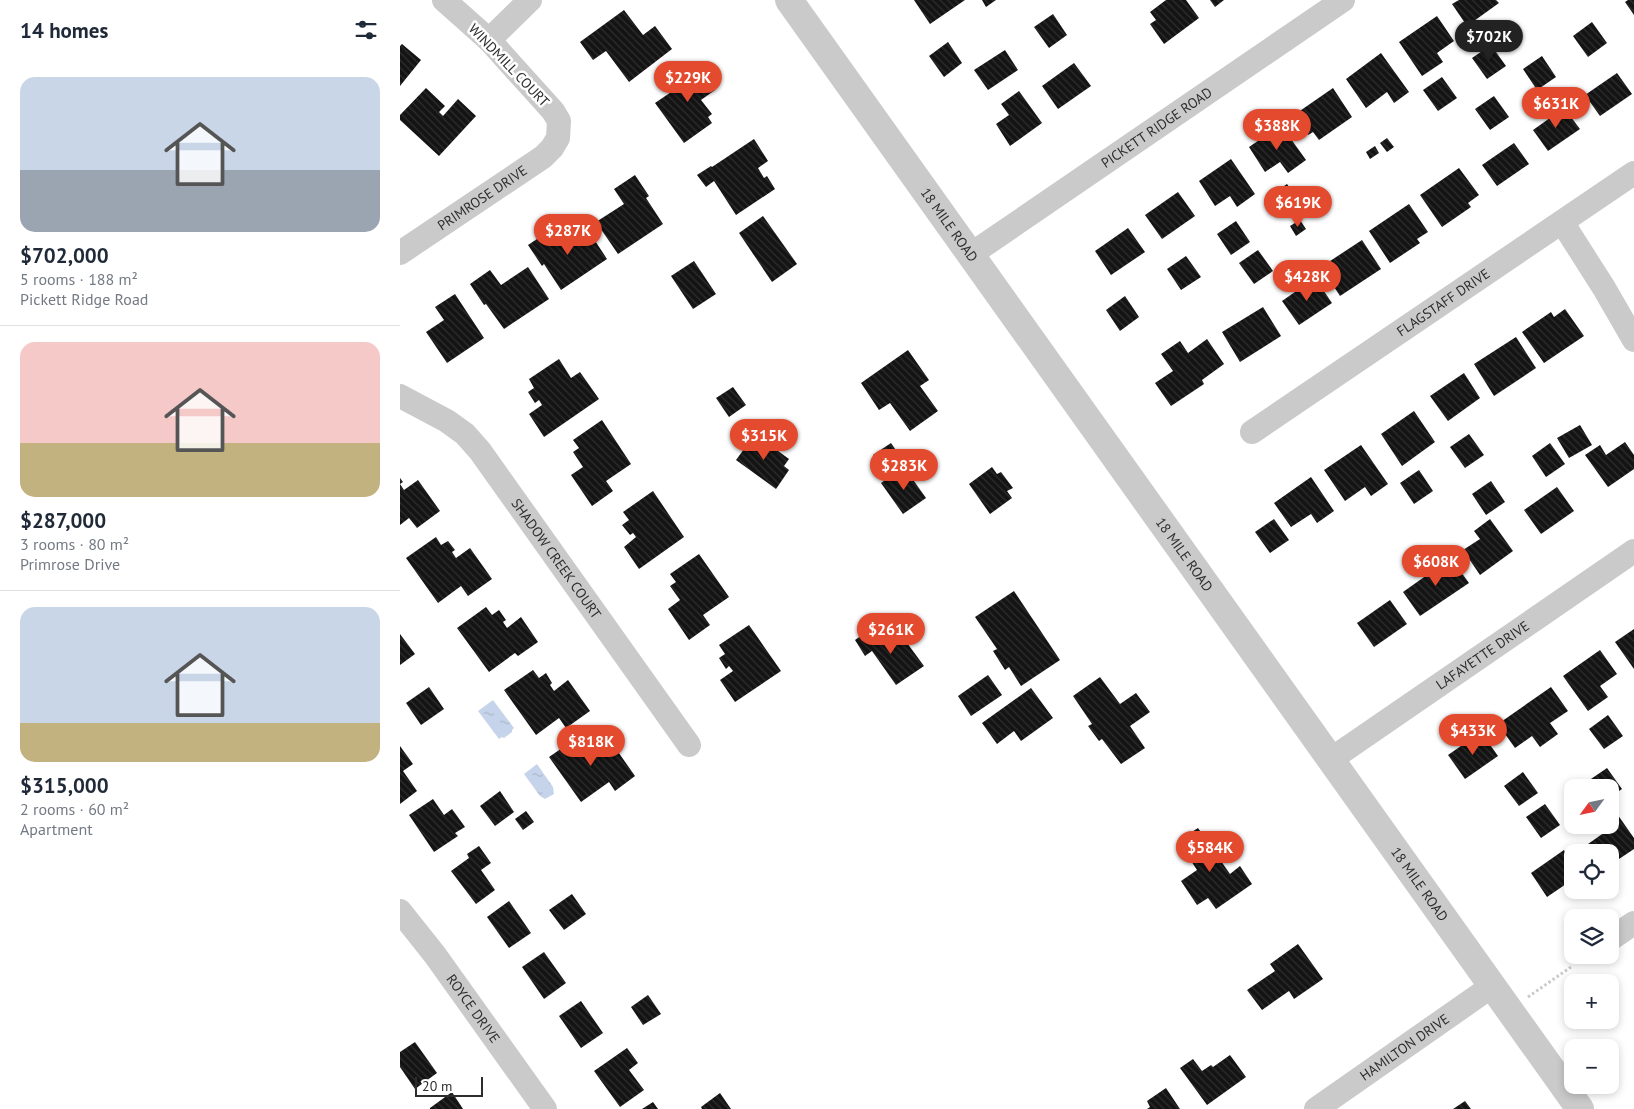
<!DOCTYPE html>
<html lang="en">
<head>
<meta charset="utf-8">
<style>
  :root { --surface:#fff; --page:#f6f6f7; --text:#1f2937; --muted:#747a83; --line:#e0e1e3; --accent:#e44b2e }
  body { margin:0; font-family:"PT Sans",sans-serif; background:var(--page); color:var(--text); height:100vh; display:flex; flex-direction:column; font-size:19px; white-space:nowrap }
  * { box-sizing:border-box; margin:0 }
  p { font-size:16px; color:var(--muted) }
  .icon { flex:none; width:28px; height:28px; fill:none; stroke:currentColor; stroke-width:2; stroke-linecap:round; stroke-linejoin:round }
  .map { position:relative; flex:1; overflow:hidden }
  .details { display:flex; flex-direction:column; background:var(--surface); width:400px }
  .details>* { flex:none }
  .needle { width:32px; rotate:237deg }
  .buttons { position:absolute; left:1164px; top:779px; display:grid; gap:10px }
  .buttons a { display:grid; place-items:center; width:55px; height:55px; border-radius:10px; background:var(--surface); box-shadow:0 2px 8px #0003; font-size:25px }
  .scale { position:absolute; left:15px; bottom:12px; width:68px; box-sizing:border-box; padding-left:5px; border:2px solid #2d2d2d; border-top:0; font-size:14px; line-height:18px; white-space:nowrap; color:#2d2d2d; -webkit-text-stroke:4px #fff; paint-order:stroke }
  .price { position:absolute; translate:-50% -42px; padding:0 11px; border-radius:18px; background:var(--accent); color:#fff; font-size:16px; line-height:32px; filter:drop-shadow(0 1px 2px #0008) }
  .price::after { content:''; position:absolute; left:50%; top:30px; width:15px; height:11px; margin-left:-8px; background:inherit; clip-path:polygon(0 0,100% 0,50% 100%) }
  .price.on { background:#222; color:#fff }
  ul { padding:0; list-style:none }
  li { display:grid; align-content:center; gap:10px; height:265px; padding:0 20px }
  li+li { border-top:1px solid var(--line) }
  li span { display:grid; place-items:center; height:155px; border-radius:15px; color:#555 }
  li>.icon { margin-inline-start:auto }
  span .icon { width:90px; height:90px; fill:#fffc; stroke-width:1 }
  li b { font-size:21px }
  h2 { display:flex; justify-content:space-between; align-items:center; height:60px; padding:0 20px; font-size:21px }
  main { display:flex; flex:1; min-height:0 }
  .map>svg:first-child { display:block }
  .water { fill:url(#water-ripples) }
  .building { fill:url(#building-back-hatch) }
  .lines { fill:none; stroke-linecap:round; stroke-linejoin:round }
  .path { stroke:#cacaca; stroke-width:3; stroke-dasharray:2.5 2.5; stroke-linecap:butt }
  .minor { stroke:#cacaca; stroke-width:24 }
  .tertiary { stroke:#cacaca; stroke-width:28 }
  .labels { text-anchor:middle; stroke-width:5; stroke-linejoin:round; paint-order:stroke }
  .street-label { font-size:14px; fill:#2d2d2d; stroke:#fff }
</style>
</head>
<body>
<main>
<section class="details">
<h2>14 homes<svg class="icon" aria-label="filters" viewBox="0 0 24 24"><path d="M4 7h16M4 17h16"/><circle cx="9" cy="7" r="2"/><circle cx="15" cy="17" r="2"/></svg></h2>
<ul>
<li><span style="background:linear-gradient(#c9d6e8 60%,#9aa5b1 0)"><svg class="icon" aria-label="home" viewBox="0 0 24 24"><path d="M3 11l9-7 9 7M6 9v11h12V9"/></svg></span><div><b>$702,000</b><p>5 rooms · 188 m²</p><p>Pickett Ridge Road</p></div></li>
<li><span style="background:linear-gradient(#f6c9c9 65%,#c2b280 0)"><svg class="icon" aria-label="home" viewBox="0 0 24 24"><path d="M3 11l9-7 9 7M6 9v11h12V9"/></svg></span><div><b>$287,000</b><p>3 rooms · 80 m²</p><p>Primrose Drive</p></div></li>
<li><span style="background:linear-gradient(#c9d6e8 75%,#c2b280 0)"><svg class="icon" aria-label="home" viewBox="0 0 24 24"><path d="M3 11l9-7 9 7M6 9v11h12V9"/></svg></span><div><b>$315,000</b><p>2 rooms · 60 m²</p><p>Apartment</p></div></li>
</ul>
</section>
<div class="map">
<svg width="1234" height="1109" viewBox="0 0 1234 1109">
  <defs>
    <pattern id="water-ripples" width="26" height="14" patternUnits="userSpaceOnUse" patternTransform="scale(1.25)"><rect width="26" height="14" fill="#c6d4eb"/><path d="M2 4q2-2 4 0t4 0M15 11q2-2 4 0t4 0" fill="none" stroke="#aab6ca"/></pattern>
    <pattern id="building-back-hatch" width="6" height="6" patternUnits="userSpaceOnUse" patternTransform="scale(1.25)"><rect width="6" height="6" fill="#141414"/><path d="M-1 5l2 2M0 0l6 6M5-1l2 2" fill="none" stroke="#2e2e2e"/></pattern>
  </defs>
  <rect width="100%" height="100%" fill="#fff"/>
  <g class="water">
    <path d="M93 700 114 728 112 730V732L104 738 102 737 99 739 78 711Z"/>
    <path d="M137 764 153 787 154 794 145 799 140 796 124 774Z"/>
  </g>
  <g class="building">
    <path d="M514 0H565L530 24Z"/>
    <path d="M582 0H596L586 7Z"/>
    <path d="M766 0H786L799 18 764 44 750 24 756 20 750 12Z"/>
    <path d="M810 0H824L815 7Z"/>
    <path d="M1059 0H1096L1099 3 1067 26 1052 4Z"/>
    <path d="M1228 0H1234V15L1225 2Z"/>
    <path d="M224 10 243 35 255 26 272 49 229 82 206 51 193 60 180 42Z"/>
    <path d="M653 14 667 35 649 48 634 27Z"/>
    <path d="M1037 16 1054 41 1037 53 1043 62 1022 76 999 42Z"/>
    <path d="M1192 22 1207 43 1188 57 1173 36Z"/>
    <path d="M548 42 562 63 544 77 529 56Z"/>
    <path d="M2 44 21 60 0 86V46Z"/>
    <path d="M1091 45 1106 66 1087 79 1072 58Z"/>
    <path d="M605 50 618 70 588 90 574 70Z"/>
    <path d="M981 53 1009 92 994 103 987 92 966 108 946 79Z"/>
    <path d="M1142 56 1156 77 1137 90 1123 69Z"/>
    <path d="M296 62 315 90 301 100 312 114 308 117 312 123 284 143 255 103 280 86 274 78Z"/>
    <path d="M674 63 691 86 658 109 642 86Z"/>
    <path d="M1217 73 1232 94 1200 116 1185 95Z"/>
    <path d="M1042 77 1057 98 1038 111 1023 90Z"/>
    <path d="M26 88 45 106 39 112 43 116 58 99 76 116 39 156 0 120V115Z"/>
    <path d="M933 88 952 117 919 140 913 132 908 135 894 115Z"/>
    <path d="M619 91 642 123 610 146 596 124 609 115 601 104Z"/>
    <path d="M1094 96 1109 117 1090 130 1075 109Z"/>
    <path d="M1164 108 1180 129 1148 151 1133 130Z"/>
    <path d="M881 125 906 160 888 173 880 162 865 172 849 147Z"/>
    <path d="M987 138 994 147 987 152 980 143Z"/>
    <path d="M354 139 368 161 358 168 364 178 367 176 375 189 336 215 314 181 306 187 297 175 311 166 312 167Z"/>
    <path d="M1114 143 1129 164 1097 186 1082 165Z"/>
    <path d="M975 146 979 153 970 159 966 152Z"/>
    <path d="M831 159 855 194 837 207 830 196 815 206 799 181Z"/>
    <path d="M1059 168 1079 195 1068 203 1071 207 1042 227 1020 195Z"/>
    <path d="M235 175 249 196 246 198 263 224 218 254 196 222 224 204 214 189Z"/>
    <path d="M887 184 902 205 883 218 868 197Z"/>
    <path d="M778 192 795 216 762 239 745 215Z"/>
    <path d="M1009 204 1028 232 1017 239 1020 243 990 263 969 231Z"/>
    <path d="M363 216 397 264 372 282 339 233Z"/>
    <path d="M900 220 906 229 896 236 890 226Z"/>
    <path d="M836 221 850 242 831 255 817 234Z"/>
    <path d="M186 227 207 259 161 290 144 264 142 266 128 245 149 231 158 246Z"/>
    <path d="M728 228 745 252 711 275 695 251Z"/>
    <path d="M962 240 981 269 940 296 921 267Z"/>
    <path d="M858 250 873 271 854 284 839 263Z"/>
    <path d="M786 256 801 277 781 290 767 269Z"/>
    <path d="M294 261 316 294 293 309 271 276Z"/>
    <path d="M128 267 149 299 104 329 86 304 84 305 70 284 90 270 101 285Z"/>
    <path d="M915 278 932 303 899 325 882 301Z"/>
    <path d="M55 294 84 338 47 363 26 332 44 320 35 307Z"/>
    <path d="M725 296 739 317 720 331 706 310Z"/>
    <path d="M863 307 881 336 840 362 822 332Z"/>
    <path d="M1165 309 1184 336 1144 363 1122 332 1151 312 1154 317Z"/>
    <path d="M1116 337 1136 368 1094 396 1074 364Z"/>
    <path d="M807 339 824 364 802 380 804 384 771 406 755 383 773 371 761 354 780 341 788 353Z"/>
    <path d="M508 350 529 380 520 386 538 411 510 431 490 403 479 410 461 383Z"/>
    <path d="M159 359 171 378 180 372 199 399 144 437 129 414 142 405 139 400 135 403 128 392 134 388 129 379Z"/>
    <path d="M1064 373 1080 398 1048 421 1030 396Z"/>
    <path d="M333 387 346 405 329 417 316 398Z"/>
    <path d="M1014 411 1035 442 1002 466 981 434Z"/>
    <path d="M202 420 231 464 206 481 213 491 192 506 171 475 183 467 173 452 179 448 173 440Z"/>
    <path d="M1180 425 1192 445 1169 458 1157 438Z"/>
    <path d="M355 434 389 459 384 466 389 470 376 489 336 460Z"/>
    <path d="M1069 434 1084 455 1065 468 1050 447Z"/>
    <path d="M1225 442 1234 455V469L1208 487 1185 455 1200 445 1206 455Z"/>
    <path d="M491 443 502 459 484 471 473 455Z"/>
    <path d="M1150 443 1165 464 1146 477 1132 456Z"/>
    <path d="M961 445 988 484 971 496 965 487 945 501 924 470Z"/>
    <path d="M504 467 526 498 503 514 481 483Z"/>
    <path d="M592 467 597 474 601 472 613 488 607 491 612 498 590 514 569 484Z"/>
    <path d="M1019 470 1033 491 1014 504 1000 483Z"/>
    <path d="M911 477 934 511 917 523 911 514 891 527 874 503Z"/>
    <path d="M0 478 3 482 0 484 4 490 18 480 40 511 17 528 9 518 0 525Z"/>
    <path d="M1091 481 1105 502 1086 515 1072 494Z"/>
    <path d="M1157 487 1174 511 1141 534 1124 510Z"/>
    <path d="M253 491 284 537 239 569 224 547 236 537 233 533 230 535 222 525 229 520 223 512Z"/>
    <path d="M874 519 889 540 870 553 855 532Z"/>
    <path d="M1090 519 1113 551 1080 575 1063 550 1080 539 1074 531Z"/>
    <path d="M36 537 41 545 48 541 55 550 52 552 56 558 70 548 92 579 68 596 61 586 38 603 6 558Z"/>
    <path d="M299 554 329 597 303 615 310 625 289 640 268 609 280 600 270 586 276 582 270 574Z"/>
    <path d="M1051 558 1069 583 1020 616 1003 592Z"/>
    <path d="M614 591 660 660 621 686 609 667 605 670 593 651 597 649 575 617Z"/>
    <path d="M990 600 1007 624 974 647 957 623Z"/>
    <path d="M86 607 92 615 99 610 106 620 103 622 107 628 121 617 138 642 118 656 115 653 89 672 57 628Z"/>
    <path d="M349 625 381 671 335 702 320 680 333 671 329 666 326 669 319 658 325 654 319 645Z"/>
    <path d="M472 628 483 643 499 632 524 666 496 685 472 651 465 656 455 640Z"/>
    <path d="M1234 629V669L1215 642Z"/>
    <path d="M0 634 15 654 0 665Z"/>
    <path d="M1200 650 1217 674 1200 686 1208 697 1188 711 1163 676Z"/>
    <path d="M133 670 139 678 146 673 152 683 150 685 154 691 168 680 190 711 166 728 159 718 136 735 104 690Z"/>
    <path d="M588 675 602 695 571 716 558 696Z"/>
    <path d="M700 677 720 704 736 693 750 712 730 726 745 748 721 764 702 739 699 741 688 726 692 724 673 696Z"/>
    <path d="M29 687 44 709 21 725 6 703Z"/>
    <path d="M1151 687 1168 711 1150 723 1158 734 1140 747 1132 736 1115 748 1098 724Z"/>
    <path d="M631 688 653 718 621 741 614 731 597 744 582 723Z"/>
    <path d="M1208 715 1223 736 1204 749 1189 729Z"/>
    <path d="M1081 732 1098 756 1065 779 1048 755Z"/>
    <path d="M181 735 186 742 193 738 199 746 195 749 199 756 214 746 235 776 215 791 209 782 181 802 149 757Z"/>
    <path d="M0 746 13 764 3 771 17 791 0 804Z"/>
    <path d="M1207 768 1222 789 1210 797V788H1193L1188 781Z"/>
    <path d="M1123 772 1138 793 1119 806 1104 786Z"/>
    <path d="M100 791 114 812 95 826 80 806Z"/>
    <path d="M33 799 44 815 52 809 65 827 55 833 58 836 34 852 9 815Z"/>
    <path d="M1145 804 1160 825 1141 838 1126 817Z"/>
    <path d="M126 811 134 822 123 830 115 819Z"/>
    <path d="M1215 811 1234 838V849L1210 865V852H1194L1188 844 1205 832 1200 825H1210V814Z"/>
    <path d="M798 828 830 874 840 866 852 884 816 909 808 898 797 905 781 881 797 870 778 841Z"/>
    <path d="M79 846 91 863 81 870 95 890 76 904 51 871 69 858 67 854Z"/>
    <path d="M1164 850 1172 863V880L1147 897 1131 873Z"/>
    <path d="M172 894 186 914 164 930 149 910Z"/>
    <path d="M109 901 131 933 109 948 87 917Z"/>
    <path d="M898 944 923 979 894 999 889 991 862 1010 847 990 875 971 870 964Z"/>
    <path d="M144 952 166 983 144 999 122 967Z"/>
    <path d="M248 995 261 1014 243 1025 231 1007Z"/>
    <path d="M181 1001 203 1033 181 1048 159 1016Z"/>
    <path d="M15 1042 37 1073 15 1089 0 1067V1052Z"/>
    <path d="M227 1048 238 1063 229 1070 244 1090 220 1107 194 1071Z"/>
    <path d="M830 1055 846 1077 807 1105 780 1068 793 1059 802 1071 811 1065 813 1067Z"/>
    <path d="M766 1088 780 1109H747L750 1107 747 1101Z"/>
    <path d="M52 1092 63 1109H30V1108Z"/>
    <path d="M320 1093 331 1109H302L301 1107Z"/>
    <path d="M1065 1101 1071 1109H1053Z"/>
    <path d="M253 1102 258 1109H242Z"/>
  </g>
  <g class="lines">
    <path class="path" d="M1128 997 1171 967"/>
    <g class="minor">
      <path d="M89 40 130 0"/>
      <path d="M1162 222 1204 288 1234 340"/>
      <path id="s1" d="M0 253 143 157 152 148 158 138 159 121 153 111 89 40 44 0"/>
      <path id="s2" d="M570 255 943 0"/>
      <path id="s3" d="M0 396 47 421 65 434 80 451 289 745"/>
      <path id="s4" d="M852 432 1234 173"/>
      <path id="s5" d="M930 760 1234 551"/>
      <path id="s6" d="M0 911 35 955 145 1109"/>
      <path d="M1212 938 1234 923"/>
      <path id="s7" d="M916 1109 1092 986"/>
    </g>
    <path class="tertiary" id="s8" d="M389 0 1180 1109"/>
  </g>
  <g class="labels">
    <g class="street-label">
      <text transform="translate(109 65) rotate(46)" y="5">WINDMILL COURT</text>
      <text dy="5" stroke="none"><textPath href="#s2" startOffset="226">PICKETT RIDGE ROAD</textPath></text>
      <text dy="5" stroke="none"><textPath href="#s1" startOffset="99">PRIMROSE DRIVE</textPath></text>
      <text dy="5" stroke="none"><textPath href="#s8" startOffset="276">18 MILE ROAD</textPath></text>
      <text dy="5" stroke="none"><textPath href="#s4" startOffset="231">FLAGSTAFF DRIVE</textPath></text>
      <text dy="5" stroke="none"><textPath href="#s8" startOffset="681">18 MILE ROAD</textPath></text>
      <text dy="5" stroke="none"><textPath href="#s3" startOffset="230">SHADOW CREEK COURT</textPath></text>
      <text dy="5" stroke="none"><textPath href="#s5" startOffset="185">LAFAYETTE DRIVE</textPath></text>
      <text dy="5" stroke="none"><textPath href="#s8" startOffset="1086">18 MILE ROAD</textPath></text>
      <text dy="5" stroke="none"><textPath href="#s6" startOffset="122">ROYCE DRIVE</textPath></text>
      <text dy="5" stroke="none"><textPath href="#s7" startOffset="108">HAMILTON DRIVE</textPath></text>
    </g>
  </g>
</svg>
<div class="buttons">
<a><svg class="needle" viewBox="-14 -14 28 28"><path d="M0-13l5 13h-10z" fill="#e53935"/><path d="M0 13l5-13h-10z" fill="#747a83"/></svg></a>
<a><svg class="icon" aria-label="locate" viewBox="0 0 24 24"><circle cx="12" cy="12" r="6"/><path d="M12 2v4M12 18v4M2 12h4M18 12h4"/></svg></a>
<a><svg class="icon" aria-label="layers" viewBox="0 0 24 24"><path d="M12 4l9 5-9 5-9-5zM3 14l9 5 9-5"/></svg></a>
<a>+</a>
<a>−</a>
</div>
<div class="scale">20 m</div>
<b class="price on" style="left:1089px;top:62px">$702K</b>
<b class="price" style="left:288px;top:103px">$229K</b>
<b class="price" style="left:1156px;top:129px">$631K</b>
<b class="price" style="left:877px;top:151px">$388K</b>
<b class="price" style="left:898px;top:228px">$619K</b>
<b class="price" style="left:168px;top:256px">$287K</b>
<b class="price" style="left:907px;top:302px">$428K</b>
<b class="price" style="left:364px;top:461px">$315K</b>
<b class="price" style="left:504px;top:491px">$283K</b>
<b class="price" style="left:1036px;top:587px">$608K</b>
<b class="price" style="left:491px;top:655px">$261K</b>
<b class="price" style="left:1073px;top:756px">$433K</b>
<b class="price" style="left:191px;top:767px">$818K</b>
<b class="price" style="left:810px;top:873px">$584K</b>
</div>
</main>
</body>
</html>
